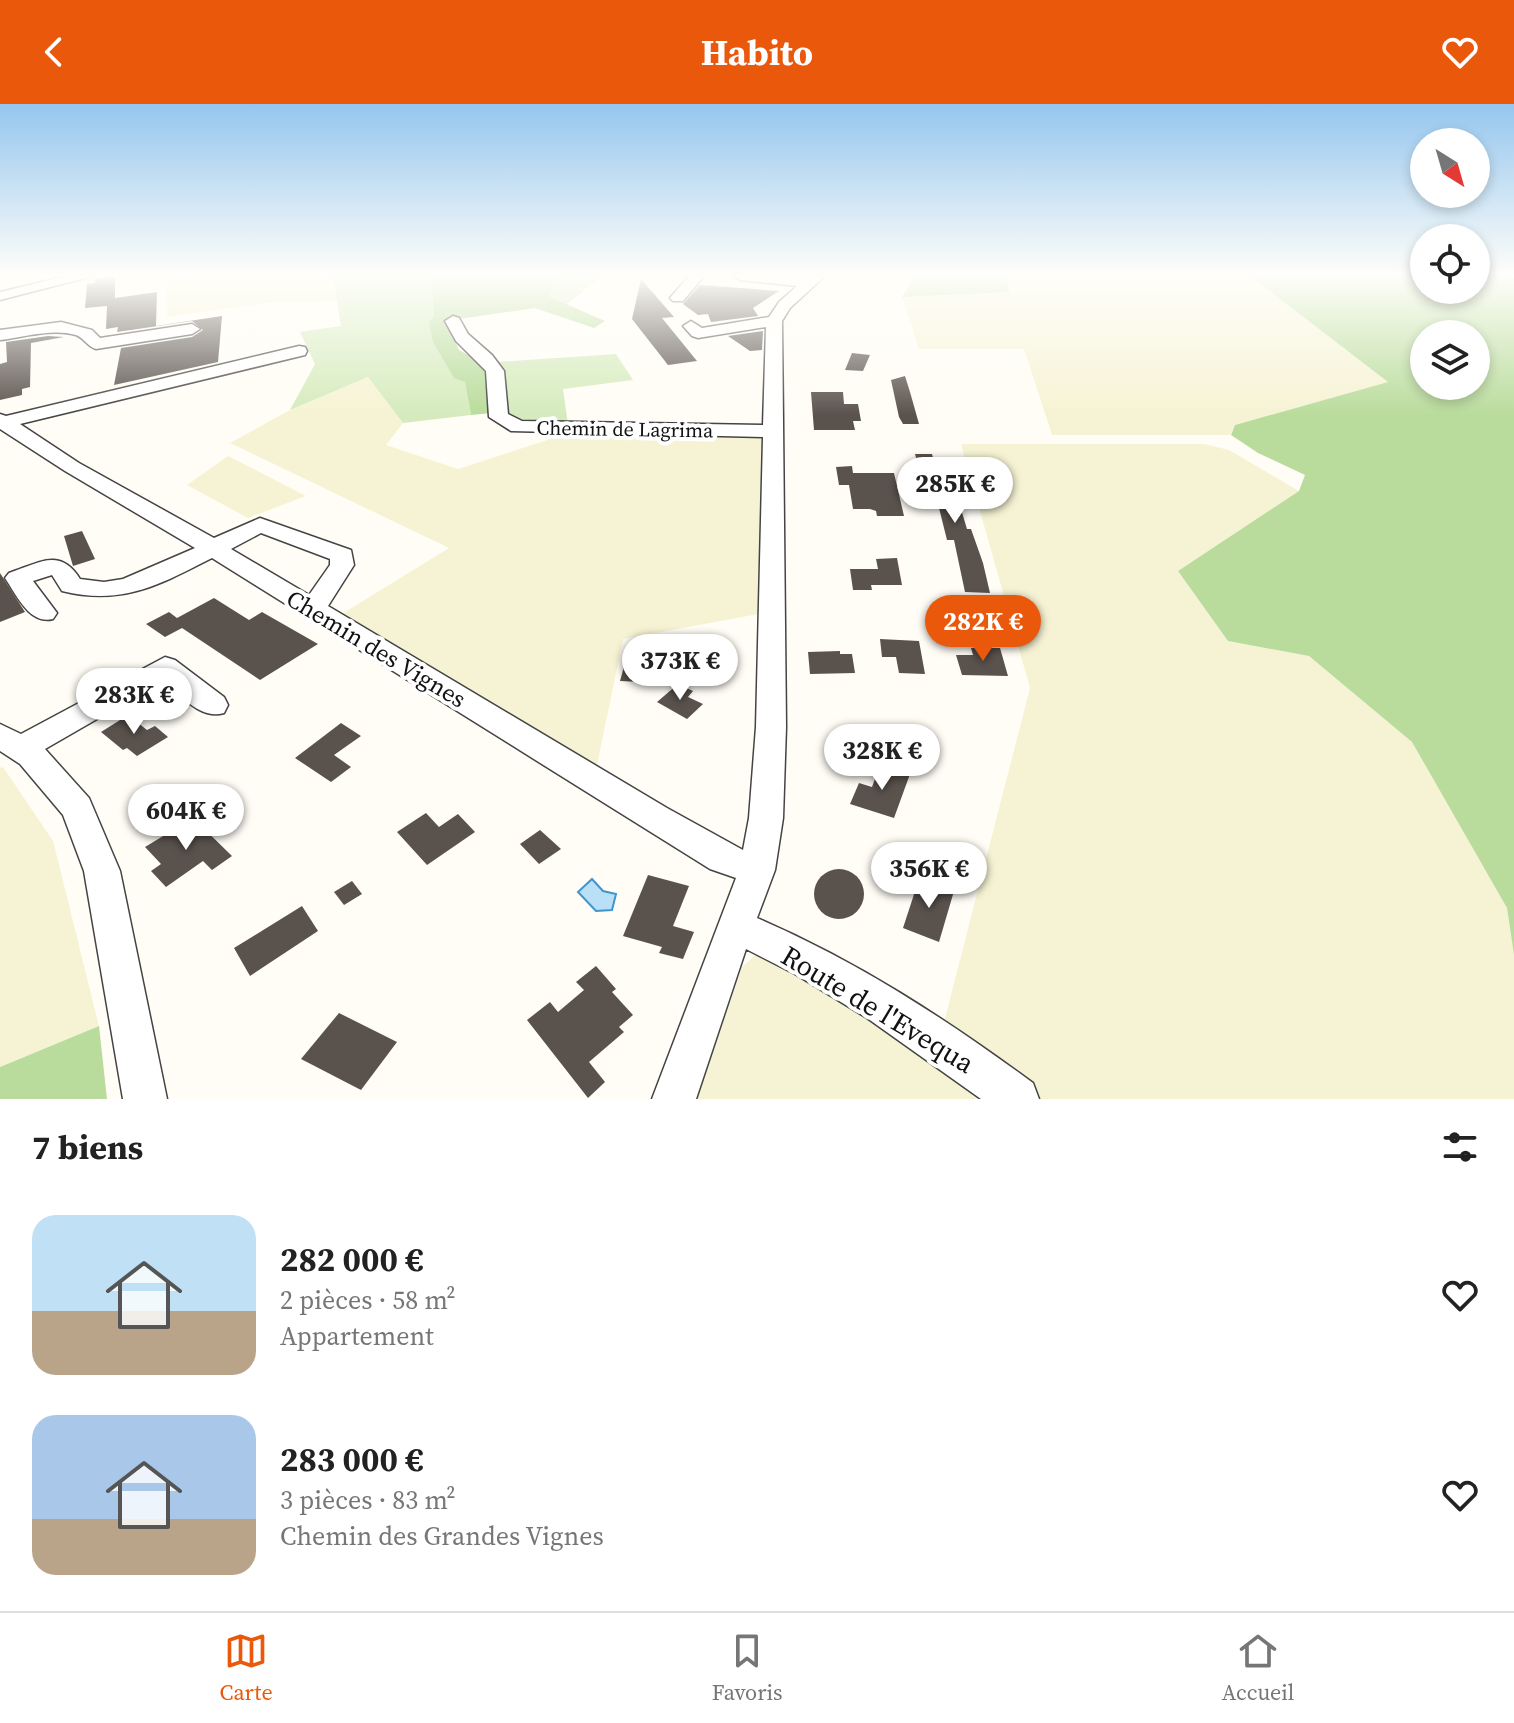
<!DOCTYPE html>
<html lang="fr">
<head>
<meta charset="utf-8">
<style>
  :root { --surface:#fff; --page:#f2f2f2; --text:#222; --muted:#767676; --line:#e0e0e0; --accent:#ea580c }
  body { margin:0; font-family:"Source Serif 4",serif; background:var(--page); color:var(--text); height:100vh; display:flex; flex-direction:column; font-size:30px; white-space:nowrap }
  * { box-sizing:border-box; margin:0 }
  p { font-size:26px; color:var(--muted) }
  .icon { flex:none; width:44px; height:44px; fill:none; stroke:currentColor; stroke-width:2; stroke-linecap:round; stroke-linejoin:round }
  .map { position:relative; height:995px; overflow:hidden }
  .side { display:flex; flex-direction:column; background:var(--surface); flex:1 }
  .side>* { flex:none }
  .needle { width:52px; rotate:143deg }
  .buttons { position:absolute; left:1410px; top:24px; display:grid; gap:16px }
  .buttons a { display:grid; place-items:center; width:80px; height:80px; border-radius:50%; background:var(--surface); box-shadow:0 4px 12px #0003; font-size:40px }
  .price { position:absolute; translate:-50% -68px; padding:0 18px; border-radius:28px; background:#fff; color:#222; font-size:26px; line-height:52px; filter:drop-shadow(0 2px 4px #0008) }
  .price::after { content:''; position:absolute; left:50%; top:48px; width:24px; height:18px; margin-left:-12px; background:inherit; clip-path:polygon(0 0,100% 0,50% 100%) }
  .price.on { background:var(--accent); color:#fff }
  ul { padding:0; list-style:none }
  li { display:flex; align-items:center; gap:24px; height:200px; padding:0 32px }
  li span { display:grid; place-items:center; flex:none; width:224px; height:160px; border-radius:24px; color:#555 }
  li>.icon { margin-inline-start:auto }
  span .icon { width:96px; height:96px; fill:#fffc; stroke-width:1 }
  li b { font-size:34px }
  h2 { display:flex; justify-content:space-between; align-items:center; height:96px; padding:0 32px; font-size:34px }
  header { display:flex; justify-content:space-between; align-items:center; height:104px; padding:0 32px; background:var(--accent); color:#fff; font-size:36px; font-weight:700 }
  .menu { display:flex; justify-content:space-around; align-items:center; height:112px; border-top:2px solid var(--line); background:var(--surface); font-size:22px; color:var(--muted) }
  .menu a { display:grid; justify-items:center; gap:4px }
  .menu .on { color:var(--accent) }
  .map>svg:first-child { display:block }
  .farmland { fill:#f6f3d4 }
  .green { fill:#d5ebbd }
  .forest { fill:#b9dc9c; fill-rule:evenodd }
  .water { fill:#b9e0f7; stroke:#3f96cf; stroke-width:2 }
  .building { fill:#5a524d }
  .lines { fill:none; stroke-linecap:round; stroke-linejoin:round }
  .minor-casing { stroke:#444; stroke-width:3 }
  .minor { fill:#fff; fill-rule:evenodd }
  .labels { text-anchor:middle; stroke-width:8; stroke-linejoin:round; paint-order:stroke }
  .far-street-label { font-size:20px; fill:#111; stroke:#fff }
  .street-label { font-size:24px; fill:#111; stroke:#fff }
  .near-street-label { font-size:28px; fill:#111; stroke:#fff }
</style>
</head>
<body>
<header><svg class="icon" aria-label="back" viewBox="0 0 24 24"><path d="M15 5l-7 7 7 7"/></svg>Habito<svg class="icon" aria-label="heart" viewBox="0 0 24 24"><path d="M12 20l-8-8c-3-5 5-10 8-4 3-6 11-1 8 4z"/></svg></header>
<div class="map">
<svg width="1514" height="995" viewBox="0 0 1514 995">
  <rect width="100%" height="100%" fill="#fffdf5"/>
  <g class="farmland">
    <path d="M333 172 339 197 271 198 167 213 166 173Z"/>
    <path d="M1007 172H1250L1388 278 1235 321 1230 331H1052L1024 245H919L902 193 1009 188Z"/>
    <path d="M368 273 403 319 386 341 458 365 563 331 767 329 764 509 623 535 596 666 337 513 449 444 230 339 290 306Z"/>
    <path d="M961 340H1204L1229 346 1299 387 1178 467 1228 537 1309 552 1412 638 1507 804 1514 851V995H1031L943 922 1030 584Z"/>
    <path d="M228 352 306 392 248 414 187 381Z"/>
    <path d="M3 663 53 737 99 922 0 963V664Z"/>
    <path d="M756 851 774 855 998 995H697L742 863Z"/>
  </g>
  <g class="green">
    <path d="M333 172H435L431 175 434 212 465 278 471 311 403 319 368 273 290 306 315 260 300 228 341 222Z"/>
    <path d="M558 172H602L567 200 550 193 555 174Z"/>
    <path d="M616 250 633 276 563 285 568 321H525L505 314 496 258Z"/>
  </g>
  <g class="forest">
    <path d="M435 172H558L555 174 550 193 605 217 594 224 535 204 459 215 448 220 459 246 479 257 491 271V309L471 311 465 278 454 274 433 238 429 218 434 212 431 175Z"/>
    <path d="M915 172H1007L1009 188 902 193Z"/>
    <path d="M1250 172H1424V186H1476V172H1514V851L1507 804 1412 638 1309 552 1228 537 1178 467 1299 387 1305 371 1258 349 1231 331 1235 321 1388 278ZM1476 230V282H1424V230Z"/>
    <path d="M99 922 107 995H0V963Z"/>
  </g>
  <path class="water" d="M592 775 603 787 616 790 612 806 596 807 578 788Z"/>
  <g class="building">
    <path d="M115 172V194L157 188 156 222 222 212 218 258 114 281 121 244 192 233 203 226 192 217 117 228 118 223 106 225 107 202 85 204 87 180 95 179V175Z"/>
    <path d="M641 175 674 213 662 214 697 257 668 261 632 215Z"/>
    <path d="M700 181 779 187 753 204 758 212 711 218 708 210 698 211 683 200Z"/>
    <path d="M763 227 762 246 750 247 728 232Z"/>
    <path d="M48 232 64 233 31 239 30 283 22 285V291L0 296V260L7 258 6 238Z"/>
    <path d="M852 249 870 251 863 267 845 266Z"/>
    <path d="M905 272 910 288 919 320H903L899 313 891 276Z"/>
    <path d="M811 288H843L844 300H858L861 317H853L855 326H814Z"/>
    <path d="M915 350H932L936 365H949L967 425H971L983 459 990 489 965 488 954 436H947L932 376H922Z"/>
    <path d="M852 362 853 369H894L904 412H877L876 407 870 405H853L849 381H839L836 363Z"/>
    <path d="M82 427 95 455 73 462 64 432Z"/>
    <path d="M897 454 902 481H871L872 486H853L850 465H878L876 455Z"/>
    <path d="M0 469 25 508 0 518Z"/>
    <path d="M214 494 249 516 262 508 318 540 260 576 182 524 165 533 146 520 169 508 177 514Z"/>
    <path d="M880 535 919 537 925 570 899 569 896 553H882Z"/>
    <path d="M971 544H1000L1008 572 962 571 956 551H973Z"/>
    <path d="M840 547V550H852L855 569 810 570 808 548Z"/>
    <path d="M625 559H646L642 578 620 577Z"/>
    <path d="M678 580 693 587 688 593 703 600 687 615 657 598Z"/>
    <path d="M128 611 147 626 155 622 168 633 137 652 127 644 123 646 101 628Z"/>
    <path d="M341 619 361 632 334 651 351 663 331 678 295 654Z"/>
    <path d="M880 661 910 670 894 714 850 700 859 679 872 683Z"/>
    <path d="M426 709 439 723 458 710 475 728 427 761 397 728Z"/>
    <path d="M193 714 232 752 212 766 203 757 166 783 151 767 161 760 145 743Z"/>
    <path d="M540 726 561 745 539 760 520 740Z"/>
    <circle cx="839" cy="790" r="25"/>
    <path d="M648 771 689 782 673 822 694 828 683 855 659 849 662 843 623 832Z"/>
    <path d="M919 775 954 787 939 838 903 824Z"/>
    <path d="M352 777 362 790 344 801 334 788Z"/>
    <path d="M302 802 318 827 250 872 234 844Z"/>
    <path d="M596 862 616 885 612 888 633 911 619 923 624 928 589 958 605 978 588 994 527 916 550 898 558 908 584 886 576 878Z"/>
    <path d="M339 909 397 938 361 986 301 955Z"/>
  </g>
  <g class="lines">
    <g class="minor-casing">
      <g id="minor">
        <path d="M67 172H93L0 196V188Z"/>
        <path d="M689 172H704L683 197H673L670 194Z"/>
        <path d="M733 172H825L790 204 782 217 786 623 783 714 775 766 757 814C857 857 946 915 1033 979L1039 995H981L867 914 795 870 746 845 696 995H652L736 774 710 765 212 454C159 481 122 502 62 487L52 471 33 477 57 509 53 515C30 521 17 492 5 474L9 469C39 459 60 443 80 475L104 478 123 475 195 444 65 367 0 325V310L6 312 299 242 305 243 307 247 305 251 20 320 79 359 214 434 260 414 351 446 354 461 328 502 667 704 743 746 749 714 756 623 763 333 511 327 489 313 486 267 456 237 445 217 453 212 459 214 468 230 492 251 504 267 508 310 522 317 763 321 766 223 698 234 692 232 683 222 691 217 702 224 769 213 779 198 797 182 740 176ZM261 429 330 455V461L309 491 231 445Z"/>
        <path d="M61 218 92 226 100 234 192 220 200 225 192 230 96 245C87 242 84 234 76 231 53 224 24 233 0 236V226Z"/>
        <path d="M165 553 175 556 224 593 228 601 224 609C200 616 181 591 163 577L45 645 89 694 120 767 167 995H123L84 767 63 711 20 660 0 647V620L21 630Z"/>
      </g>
    </g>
    <use href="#minor" class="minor"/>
  </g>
  <linearGradient id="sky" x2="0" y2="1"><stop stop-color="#95c6ee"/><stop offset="0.55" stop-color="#fffefa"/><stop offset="1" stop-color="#fffefa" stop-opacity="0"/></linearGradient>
  <rect width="1514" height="311" fill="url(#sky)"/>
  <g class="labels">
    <g class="far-street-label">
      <text transform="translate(625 325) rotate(1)" y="7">Chemin de Lagrima</text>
    </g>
    <g class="street-label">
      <text transform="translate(376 545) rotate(31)" y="8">Chemin des Vignes</text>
    </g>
    <g class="near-street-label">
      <text transform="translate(878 905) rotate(31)" y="10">Route de l'Evequa</text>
    </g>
  </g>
</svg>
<div class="buttons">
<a><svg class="needle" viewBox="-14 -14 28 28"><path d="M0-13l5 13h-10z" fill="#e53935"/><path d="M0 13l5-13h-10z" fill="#767676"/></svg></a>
<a><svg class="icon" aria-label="locate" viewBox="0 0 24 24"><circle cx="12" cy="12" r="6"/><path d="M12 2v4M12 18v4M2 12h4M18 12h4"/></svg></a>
<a><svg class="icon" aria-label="layers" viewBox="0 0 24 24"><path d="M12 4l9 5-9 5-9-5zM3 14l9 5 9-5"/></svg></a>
</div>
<b class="price" style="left:955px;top:421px">285K €</b>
<b class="price on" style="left:983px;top:559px">282K €</b>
<b class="price" style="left:680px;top:598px">373K €</b>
<b class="price" style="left:134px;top:632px">283K €</b>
<b class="price" style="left:882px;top:688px">328K €</b>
<b class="price" style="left:186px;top:748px">604K €</b>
<b class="price" style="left:929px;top:806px">356K €</b>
</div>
<section class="side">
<h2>7 biens<svg class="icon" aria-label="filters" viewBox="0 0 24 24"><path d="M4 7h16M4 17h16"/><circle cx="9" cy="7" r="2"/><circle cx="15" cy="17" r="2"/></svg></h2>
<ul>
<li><span style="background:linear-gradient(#bfe0f5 60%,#b9a48a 0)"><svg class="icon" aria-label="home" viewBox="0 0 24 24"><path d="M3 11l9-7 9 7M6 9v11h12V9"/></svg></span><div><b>282 000 €</b><p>2 pièces · 58 m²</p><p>Appartement</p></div><svg class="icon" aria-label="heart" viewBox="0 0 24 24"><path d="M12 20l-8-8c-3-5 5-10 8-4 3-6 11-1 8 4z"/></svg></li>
<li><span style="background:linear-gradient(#a9c7e8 65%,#b9a48a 0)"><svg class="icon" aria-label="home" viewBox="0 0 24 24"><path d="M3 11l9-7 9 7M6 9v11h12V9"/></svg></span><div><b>283 000 €</b><p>3 pièces · 83 m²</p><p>Chemin des Grandes Vignes</p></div><svg class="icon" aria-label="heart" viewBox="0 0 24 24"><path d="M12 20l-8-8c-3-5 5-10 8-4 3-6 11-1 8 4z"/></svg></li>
</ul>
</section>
<nav class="menu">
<a class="on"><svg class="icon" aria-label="map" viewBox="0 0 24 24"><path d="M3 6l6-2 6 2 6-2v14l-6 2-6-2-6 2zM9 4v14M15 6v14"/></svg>Carte</a>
<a><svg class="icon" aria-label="saved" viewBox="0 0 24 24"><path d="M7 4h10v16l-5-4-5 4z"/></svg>Favoris</a>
<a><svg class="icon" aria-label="home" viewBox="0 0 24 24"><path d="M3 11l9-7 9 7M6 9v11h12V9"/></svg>Accueil</a>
</nav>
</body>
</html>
